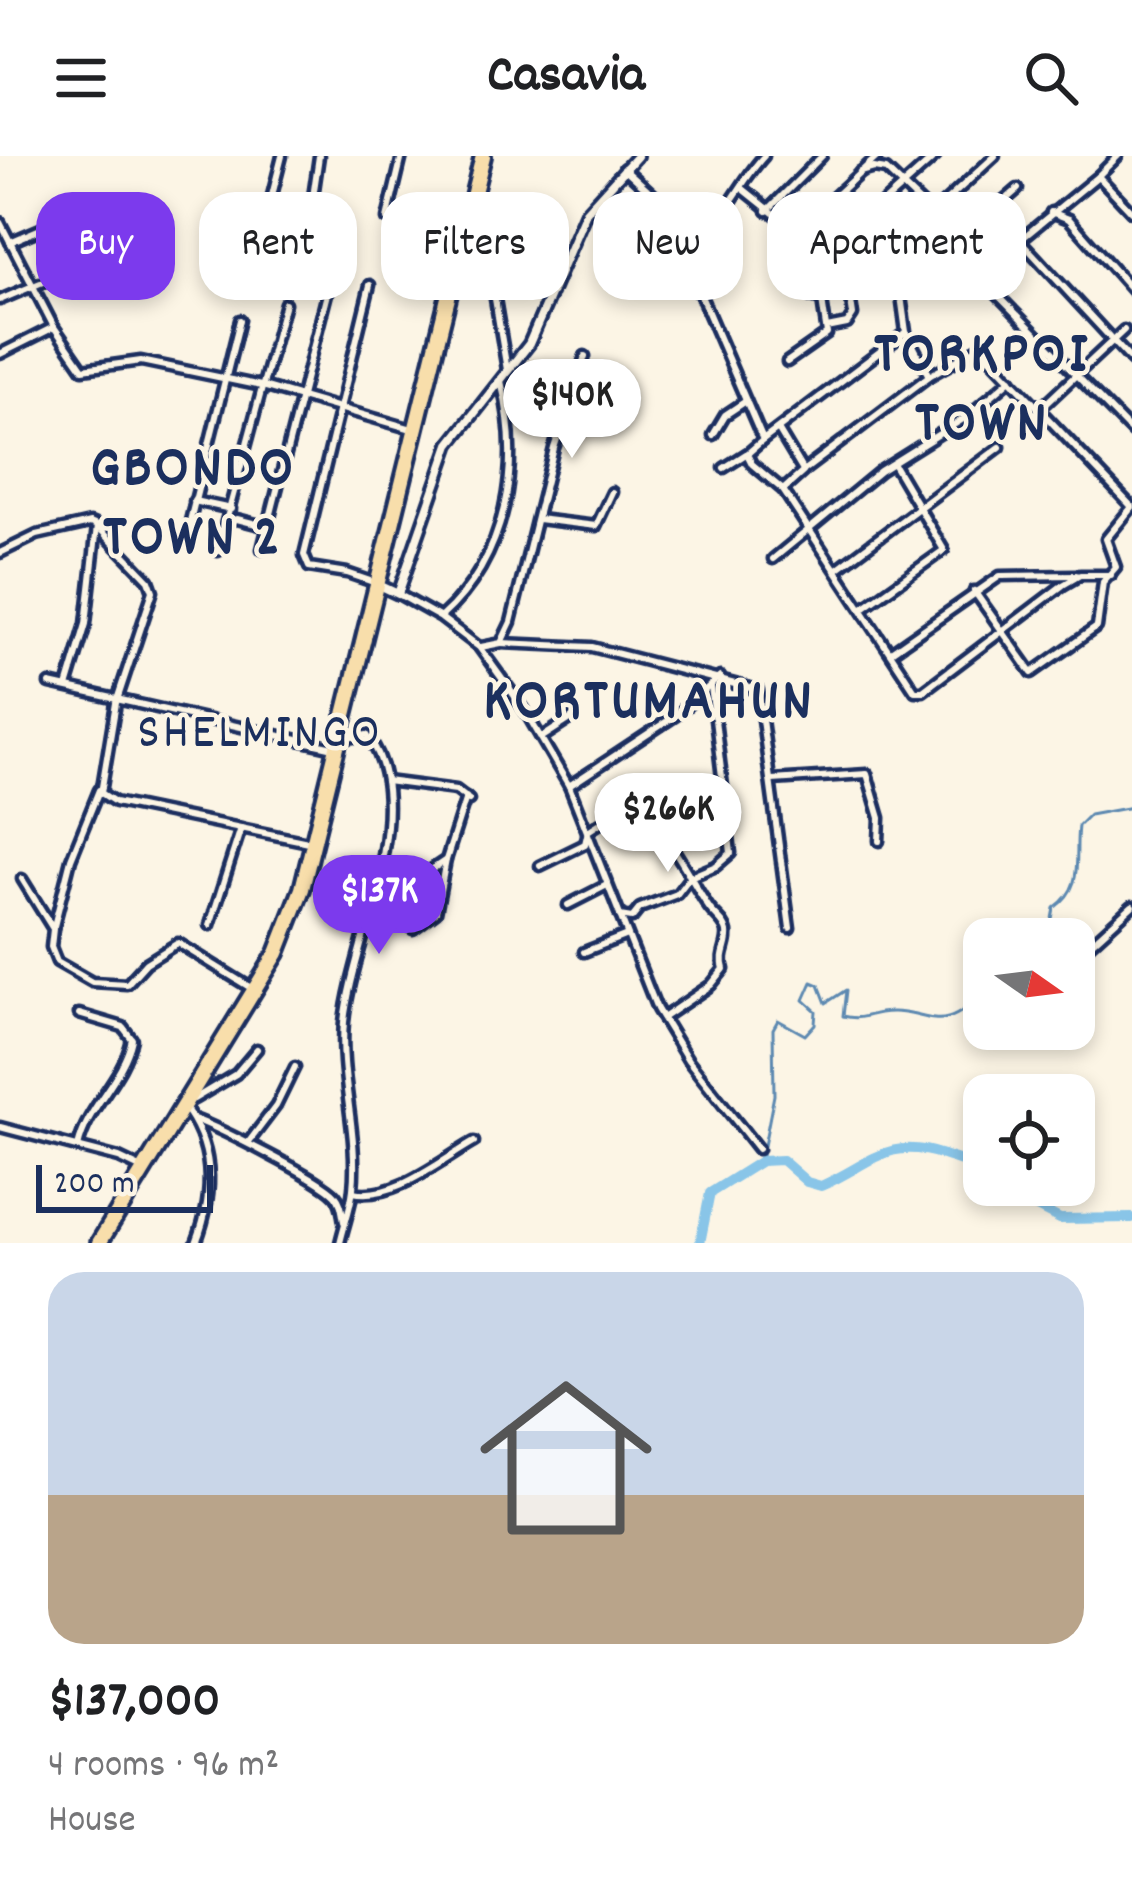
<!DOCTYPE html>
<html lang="en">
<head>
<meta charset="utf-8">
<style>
  :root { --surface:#fff; --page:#f2f2f2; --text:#202124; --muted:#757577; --line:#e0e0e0; --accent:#7c3aed }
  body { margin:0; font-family:Dekko,sans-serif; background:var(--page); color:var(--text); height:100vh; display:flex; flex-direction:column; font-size:45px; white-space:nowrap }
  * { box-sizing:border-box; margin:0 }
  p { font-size:39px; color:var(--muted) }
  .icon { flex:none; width:66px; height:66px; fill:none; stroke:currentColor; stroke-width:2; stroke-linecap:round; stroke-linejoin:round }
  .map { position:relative; height:1087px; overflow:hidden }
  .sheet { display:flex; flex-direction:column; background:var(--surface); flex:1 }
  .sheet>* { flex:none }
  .hud { position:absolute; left:36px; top:36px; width:1062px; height:108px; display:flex; gap:24px }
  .needle { width:78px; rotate:104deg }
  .fabs { position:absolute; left:963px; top:762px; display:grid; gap:24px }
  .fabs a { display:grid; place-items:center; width:132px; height:132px; border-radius:24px; background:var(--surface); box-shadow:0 6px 18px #0003; font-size:60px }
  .scale { position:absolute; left:36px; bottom:30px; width:177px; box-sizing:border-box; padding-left:12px; border:6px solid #1b2f5e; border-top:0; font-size:33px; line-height:42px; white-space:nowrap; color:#1b2f5e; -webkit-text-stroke:9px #fcf5e5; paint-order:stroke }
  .price { position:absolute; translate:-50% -102px; padding:0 27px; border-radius:42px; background:#fff; color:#222; font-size:39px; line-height:78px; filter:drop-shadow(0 3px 6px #0008) }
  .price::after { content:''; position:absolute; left:50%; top:72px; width:36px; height:27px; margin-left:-18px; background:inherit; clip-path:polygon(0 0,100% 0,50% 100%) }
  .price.active { background:var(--accent); color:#fff }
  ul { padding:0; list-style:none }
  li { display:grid; align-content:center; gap:24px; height:636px; padding:0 48px }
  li+li { border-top:3px solid var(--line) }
  li span { display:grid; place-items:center; height:372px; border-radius:36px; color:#555 }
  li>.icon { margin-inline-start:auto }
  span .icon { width:216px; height:216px; fill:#fffc; stroke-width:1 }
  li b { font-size:51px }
  .pill { padding:0 42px; border-radius:36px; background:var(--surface); box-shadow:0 6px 18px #0003; font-size:42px; line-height:108px }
  .pill.active { background:var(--accent); color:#fff }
  header { display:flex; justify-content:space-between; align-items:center; height:156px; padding:0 48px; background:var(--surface); font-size:54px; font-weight:700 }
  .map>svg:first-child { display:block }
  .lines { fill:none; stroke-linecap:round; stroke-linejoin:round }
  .stream { stroke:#5d89b1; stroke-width:3 }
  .river { stroke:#89c5e8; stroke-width:10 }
  .minor-casing { stroke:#1b2f5e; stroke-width:15 }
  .tertiary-casing { stroke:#1b2f5e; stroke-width:16 }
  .trunk-casing { stroke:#1b2f5e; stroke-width:22 }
  .minor { stroke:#fcf5e5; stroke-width:6 }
  .tertiary { stroke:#fcf5e5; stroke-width:8 }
  .trunk { stroke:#f8deab; stroke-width:14 }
  .labels { text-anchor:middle; stroke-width:9; stroke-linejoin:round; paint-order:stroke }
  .neighbourhood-label { font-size:51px; letter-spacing:3px; fill:#1b2f5e; stroke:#fcf5e5 }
  .district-label { font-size:60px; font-weight:bold; letter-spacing:3px; fill:#1b2f5e; stroke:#fcf5e5 }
</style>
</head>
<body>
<header><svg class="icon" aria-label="menu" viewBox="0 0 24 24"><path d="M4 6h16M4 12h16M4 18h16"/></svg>Casavia<svg class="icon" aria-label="search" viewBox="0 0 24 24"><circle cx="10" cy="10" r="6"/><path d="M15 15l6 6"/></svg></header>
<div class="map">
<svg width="1132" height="1087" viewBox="0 0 1132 1087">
  <rect width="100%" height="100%" fill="#fcf5e5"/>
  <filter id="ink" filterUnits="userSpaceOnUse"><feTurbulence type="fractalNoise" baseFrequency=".00833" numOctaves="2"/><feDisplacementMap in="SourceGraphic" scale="24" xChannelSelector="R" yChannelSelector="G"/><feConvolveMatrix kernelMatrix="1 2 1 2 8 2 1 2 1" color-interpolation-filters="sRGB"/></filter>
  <g filter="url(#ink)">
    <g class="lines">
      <g class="stream">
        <path d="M1035 783 1051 768 1054 752C1085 730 1074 704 1078 670L1089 659 1132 651"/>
        <path d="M761 1005 774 939 773 873 778 864 805 879 815 868 816 855 804 844 812 826 819 829 826 847 846 834 843 860C860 864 864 860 880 857 929 850 937 887 984 835"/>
      </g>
      <g class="river">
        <path d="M994 1029 1060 1063 1132 1062"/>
        <path d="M700 1087 710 1037 761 1005 782 1004 807 1026 821 1030C871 1008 887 980 943 999 960 1005 972 1006 984 1020"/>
      </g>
      <g class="minor-casing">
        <g id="minor">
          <path d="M764 0C746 19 692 102 695 126L763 284 747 298 752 308 783 334 915 535H923L1063 429 1080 419H1111"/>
          <path d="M624 12 706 87"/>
          <path d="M860 16 874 12 886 14 932 58 985 126 1132 276"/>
          <path d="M1098 20 1118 0"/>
          <path d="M742 32 792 72 820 54 878 0"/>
          <path d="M767 55 822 0"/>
          <path d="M875 55 897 111 906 176 929 220"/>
          <path d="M1051 56 1069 63 1132 134"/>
          <path d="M932 58 995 0"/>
          <path d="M387 63 402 0"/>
          <path d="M0 66 54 171 83 213 141 205 266 231 412 273"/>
          <path d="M307 82 319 0"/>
          <path d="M1019 83 1132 205"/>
          <path d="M10 86 71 60"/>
          <path d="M260 87 282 0"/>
          <path d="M956 87 1018 33"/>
          <path d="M975 112 997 103 1098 20 1132 56"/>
          <path d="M370 129 304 399 309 411 347 417 376 427"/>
          <path d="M848 129 971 107"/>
          <path d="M454 133 477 127 494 137 507 214"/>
          <path d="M0 144C47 123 94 107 141 86"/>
          <path d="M827 172 847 168 853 159 842 84 936 0"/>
          <path d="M0 198 54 171"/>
          <path d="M787 206 827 178 822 144 811 141 803 122 819 91 842 84"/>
          <path d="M1041 252 1124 174"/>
          <path d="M779 275 803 315 929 220 980 191 1132 351"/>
          <path d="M713 279 725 259 746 245"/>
          <path d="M763 284 906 176"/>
          <path d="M724 312 746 298"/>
          <path d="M783 334 803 316"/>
          <path d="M194 345 231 353"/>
          <path d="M538 363 596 370 612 336"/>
          <path d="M228 365 237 363 268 371"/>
          <path d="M97 370 149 424 153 435 116 547 101 637 115 646 313 687"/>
          <path d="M187 377 240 164"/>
          <path d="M262 393 331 122"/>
          <path d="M218 395 285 147"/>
          <path d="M0 397 37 379 90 367 97 370"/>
          <path d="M773 403 880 315 968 260 1011 223"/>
          <path d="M837 413 1000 291"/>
          <path d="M974 435 1032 517 1097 471 1103 426 1116 411 1106 383 1132 351"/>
          <path d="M398 438 441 462 479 491 524 553 569 630 657 853 688 904 758 993"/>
          <path d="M863 452 944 394 894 309"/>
          <path d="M441 461C508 401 522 308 501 225"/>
          <path d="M501 487 592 491 758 534 790 772"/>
          <path d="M481 491 501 487 511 466 554 292 585 200"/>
          <path d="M891 496 1000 420 1076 419"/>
          <path d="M50 528 334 592"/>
          <path d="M67 531 86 468 97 370"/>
          <path d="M541 582 575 560"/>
          <path d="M772 624 867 618 880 662 879 685"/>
          <path d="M386 625 456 634 469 644"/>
          <path d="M569 630 675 560 720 521"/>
          <path d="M540 710 585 688 588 675 628 649C663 661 689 723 710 753 716 761 725 766 727 776 729 790 719 798 724 813L711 829 664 861"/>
          <path d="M431 714 446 704 466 641"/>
          <path d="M22 723 53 773 51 791 57 806 92 826 127 828 146 807 178 787 251 832"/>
          <path d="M568 749 607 729"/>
          <path d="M620 760 632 762 640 752 677 738 690 721 716 710 731 697 711 530"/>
          <path d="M210 769 241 672"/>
          <path d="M54 770 71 703 99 634"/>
          <path d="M413 773 436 756 446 704"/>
          <path d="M584 796 627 779"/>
          <path d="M1074 813 1086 792 1132 750"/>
          <path d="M194 943 236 918 257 893"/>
          <path d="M183 949C216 991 214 1040 196 1087"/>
          <path d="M194 963C217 971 321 1023 335 1039 342 1047 342 1056 344 1066"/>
          <path d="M0 971 119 1002 140 1012"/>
          <path d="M248 987 276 950 295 911"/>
          <path d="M78 991C87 950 123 924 132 883L123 871 79 858"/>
          <path d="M353 1036C393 1045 440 1005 474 986"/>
          <path d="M340 1087C344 1069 351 1051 353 1033 359 977 339 922 344 866 352 787 422 648 367 579L340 583"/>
        </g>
      </g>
      <g class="tertiary-casing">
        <path id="tertiary" d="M379 429 398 438 450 288 529 188 586 56 637 0"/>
      </g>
      <g class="trunk-casing">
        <path id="trunk" d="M99 1087 277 797 302 733 483 0"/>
      </g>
      <use href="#minor" class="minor"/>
      <use href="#tertiary" class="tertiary"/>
      <use href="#trunk" class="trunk"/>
    </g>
  </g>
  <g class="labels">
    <g class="neighbourhood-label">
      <text x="260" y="590">SHELMINGO</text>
    </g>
    <g class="district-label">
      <text x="982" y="214">TORKPOI<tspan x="982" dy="69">TOWN</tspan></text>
      <text x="193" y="328">GBONDO<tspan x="193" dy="69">TOWN 2</tspan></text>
      <text x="649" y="561">KORTUMAHUN</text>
    </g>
  </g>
</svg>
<div class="fabs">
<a><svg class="needle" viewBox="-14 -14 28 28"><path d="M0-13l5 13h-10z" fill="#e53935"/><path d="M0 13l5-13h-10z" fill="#757577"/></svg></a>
<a><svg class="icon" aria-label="locate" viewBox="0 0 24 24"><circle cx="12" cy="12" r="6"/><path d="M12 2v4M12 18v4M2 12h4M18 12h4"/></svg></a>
</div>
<div class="scale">200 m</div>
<b class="price" style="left:572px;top:305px">$140K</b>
<b class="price" style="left:668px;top:719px">$266K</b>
<b class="price active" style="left:379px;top:801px">$137K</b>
<div class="hud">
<a class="pill active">Buy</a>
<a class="pill">Rent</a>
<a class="pill">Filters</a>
<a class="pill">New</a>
<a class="pill">Apartment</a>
</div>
</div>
<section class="sheet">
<ul>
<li><span style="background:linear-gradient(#c9d6e8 60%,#b9a48a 0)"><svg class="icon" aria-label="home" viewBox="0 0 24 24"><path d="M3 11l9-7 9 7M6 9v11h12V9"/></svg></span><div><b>$137,000</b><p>4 rooms · 96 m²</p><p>House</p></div></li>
</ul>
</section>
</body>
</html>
